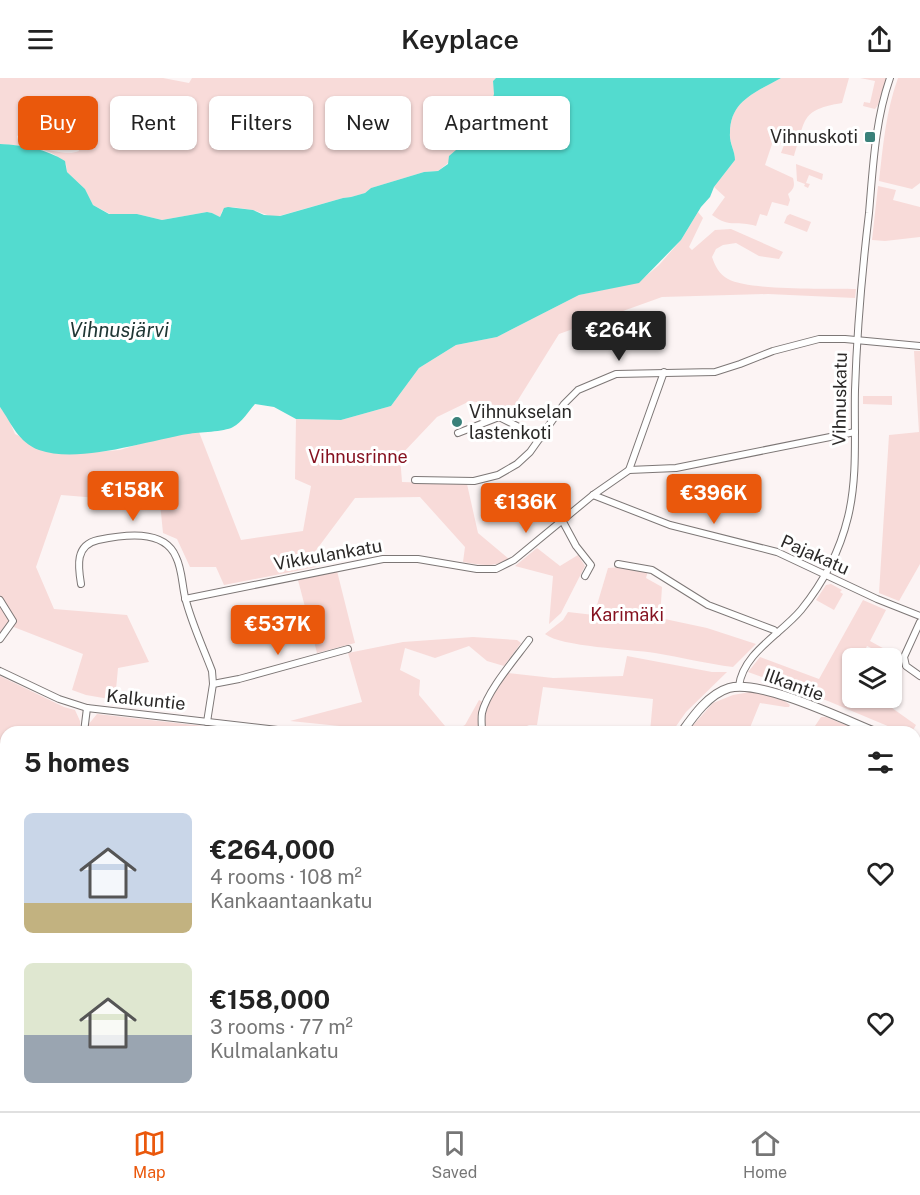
<!DOCTYPE html>
<html lang="en">
<head>
<meta charset="utf-8">
<style>
  :root { --surface:#fff; --page:#f2f2f2; --text:#222; --muted:#767676; --line:#e0e0e0; --accent:#ea580c }
  body { margin:0; font-family:"Public Sans",sans-serif; background:var(--page); color:var(--text); height:100vh; display:flex; flex-direction:column; font-size:22px; white-space:nowrap }
  * { box-sizing:border-box; margin:0 }
  p { font-size:20px; color:var(--muted) }
  .icon { flex:none; width:33px; height:33px; fill:none; stroke:currentColor; stroke-width:2; stroke-linecap:round; stroke-linejoin:round }
  .map { position:relative; flex:1; overflow:hidden }
  .panel { position:absolute; left:0px; top:648px; width:921px; height:386px; display:flex; flex-direction:column; background:var(--surface); border-radius:18px 18px 0 0; box-shadow:0 2px 4px #0004 }
  .panel>* { flex:none }
  .hud { position:absolute; left:18px; top:18px; width:600px; height:54px; display:flex; gap:12px }
  .tools { position:absolute; left:842px; top:570px; display:grid; gap:12px }
  .tools a { display:grid; place-items:center; width:60px; height:60px; border-radius:9px; background:var(--surface); box-shadow:0 2px 4px #0004; font-size:30px }
  .price { position:absolute; translate:-50% -51px; padding:0 14px; border-radius:6px; background:var(--accent); color:#fff; font-size:20px; line-height:39px; filter:drop-shadow(0 2px 3px #0008) }
  .price::after { content:''; position:absolute; left:50%; top:36px; width:18px; height:14px; margin-left:-9px; background:inherit; clip-path:polygon(0 0,100% 0,50% 100%) }
  .price.current { background:#222; color:#fff }
  ul { padding:0; list-style:none }
  li { display:flex; align-items:center; gap:18px; height:150px; padding:0 24px }
  li span { display:grid; place-items:center; flex:none; width:168px; height:120px; border-radius:9px; color:#555 }
  li>.icon { margin-inline-start:auto }
  span .icon { width:72px; height:72px; fill:#fffc; stroke-width:1 }
  li b { font-size:26px }
  h2 { display:flex; justify-content:space-between; align-items:center; height:72px; padding:0 24px; font-size:26px }
  .pill { padding:0 21px; border-radius:9px; background:var(--surface); box-shadow:0 2px 4px #0004; font-size:21px; line-height:54px }
  .pill.current { background:var(--accent); color:#fff }
  header { display:flex; justify-content:space-between; align-items:center; height:78px; padding:0 24px; background:var(--surface); font-size:27px; font-weight:600 }
  .dock { display:flex; justify-content:space-around; align-items:center; height:84px; border-top:2px solid var(--line); background:var(--surface); font-size:16px; color:var(--muted) }
  .dock a { display:grid; justify-items:center; gap:3px }
  .dock .current { color:var(--accent) }
  .map>svg:first-child { display:block }
  .green { fill:#f8dbd9; fill-rule:evenodd }
  .water { fill:#53dbcf }
  .lines { fill:none; stroke-linecap:round; stroke-linejoin:round }
  .minor-casing { stroke:#7d7776; stroke-width:8 }
  .major-casing { stroke:#7d7776; stroke-width:10 }
  .minor { stroke:#fff; stroke-width:6 }
  .major { stroke:#fff; stroke-width:8 }
  .rail-casing { stroke:#7a7575; stroke-width:4 }
  .rail { stroke:#fff; stroke-width:1.5; stroke-dasharray:4.5; stroke-linecap:butt }
  .poi-dot { fill:#3a817a; stroke:#fff; stroke-width:2 }
  .labels { text-anchor:middle; stroke-width:6; stroke-linejoin:round; paint-order:stroke }
  .poi-label { font-size:18px; fill:#2b2928; stroke:#fff; text-anchor:end }
  .street-label { font-size:18px; fill:#2b2928; stroke:#fff }
  .park-label { font-size:18px; fill:#85111f; stroke:#fff }
  .water-label { font-size:20px; font-style:italic; fill:#203735; stroke:#fff }
</style>
</head>
<body>
<header><svg class="icon" aria-label="menu" viewBox="0 0 24 24"><path d="M4 6h16M4 12h16M4 18h16"/></svg>Keyplace<svg class="icon" aria-label="share" viewBox="0 0 24 24"><path d="M12 15V3M7 8l5-5 5 5M5 13v7h14v-7"/></svg></header>
<div class="map">
<svg width="920" height="1033" viewBox="0 0 920 1033">
  <rect width="100%" height="100%" fill="#fcf4f4"/>
  <g class="green">
    <path d="M0 0H163L189 5 192 0H496L493 3 495 18 483 55 479 58 463 66 451 78 448 85 438 93 424 94 371 110 365 115 351 119 343 120 279 138H270L253 132 232 129 222 133 220 139 212 135 207 134 162 142 137 136 112 137 93 127 85 111 67 94 66 86C51 68 22 68 0 66ZM30 52 63 63 78 69 79 73C66 79 32 68 18 62L17 58Z"/>
    <path d="M781 0H849L842 25C800 32 806 41 794 78L781 75 784 67 773 63 765 87 793 100C795 108 794 111 788 116L790 122 788 128 772 124 767 138 760 136 756 148C738 142 731 151 712 137L725 119 714 109 735 82C735 73 729 64 730 55 730 22 757 14 781 0Z"/>
    <path d="M860 0H887L878 27 875 31 863 28 864 24 870 25 875 3Z"/>
    <path d="M898 0H920V105L912 111 879 103C883 68 886 33 898 0Z"/>
    <path d="M796 86 823 96 822 102 809 97 806 105 810 106 808 110 804 108 805 106 797 103Z"/>
    <path d="M878 108 896 112 893 122 920 129V159L885 163 872 162Z"/>
    <path d="M698 134 703 140 689 169 692 172 715 152 731 151 783 174 779 181 759 178 736 165 723 167 716 171 712 179C715 188 719 196 728 201 750 213 827 210 856 211L855 220 768 216 662 219 559 256 513 330 470 323 437 339 400 378 402 404 467 406 478 455 509 481C494 490 480 487 463 484L465 469 420 419 355 420 314 475 316 489 224 507 216 489H190L177 461 163 455 160 425 61 417 36 489 54 531 127 537 149 584 118 590 115 622 86 617 72 612 83 576 6 546 0 555V329L9 342 15 356 55 375H81L120 372 155 361 199 354 241 462 303 453 311 408 295 401 296 341 341 342 391 328 419 290 456 267 497 259 579 217 639 204 659 187 681 162Z"/>
    <path d="M790 136 811 144 807 154 784 145 787 138Z"/>
    <path d="M914 273H920V486L899 523 879 515 889 357 919 354Z"/>
    <path d="M863 318H892V327L863 326Z"/>
    <path d="M537 470 560 488 578 477 585 488 561 535 549 546 553 498 515 488Z"/>
    <path d="M622 489 648 493 646 500 662 509 660 540 707 550 756 566 733 589C707 586 681 579 655 575 631 571 561 569 545 556L563 542 568 534 594 537 608 490Z"/>
    <path d="M337 493 355 565 317 575 298 502Z"/>
    <path d="M831 506 842 512 840 514 843 516 834 532 816 522 826 507Z"/>
    <path d="M863 522 886 532 870 563 890 574 887 578 867 568 861 580H852V620H878L916 647 912 654H902L828 623 748 594 760 579 819 601Z"/>
    <path d="M473 559 517 562 521 565 504 588 487 583 469 568 435 580 405 570 400 592 420 602 419 617 450 654H399L290 643 362 624 348 575 403 564Z"/>
    <path d="M627 578 712 594H727L686 634 672 654H650L653 621 543 609 537 647H529L514 654H486C481 628 494 616 507 595L553 600 623 598Z"/>
    <path d="M0 598 64 629 75 632 80 643V654H6V672L0 673Z"/>
    <path d="M750 614C763 615 780 618 790 627L789 629H785L760 625 749 652 753 654H687L713 625 733 617Z"/>
    <path d="M479 622 483 624 478 640 479 654H452L465 647Z"/>
    <path d="M97 636 257 654H88V647Z"/>
    <path d="M821 639H826L853 650 854 654H831L824 651 822 654H811Z"/>
    <path d="M915 674 920 676V751H915V692L917 686 915 684Z"/>
    <path d="M6 893V964L0 967V897Z"/>
    <path d="M915 1016 920 1019V1033H822L816 1028 804 1033H788L785 1028H915Z"/>
    <path d="M329 1028H498L500 1033H343Z"/>
  </g>
  <path class="water" d="M496 0H781C757 14 730 22 730 55 729 65 735 73 735 82L714 109 710 119 701 129 681 162 639 205 579 217 497 259 456 267 419 290 391 328 341 342 296 341 274 329 255 326C248 334 242 344 233 349 224 354 199 354 188 356 146 363 79 386 39 372 18 364 12 346 0 329V66C24 67 46 71 65 83L67 94 85 111 93 127 109 136H137L162 142 207 134 212 135 220 139 224 130 228 129 253 132 264 137 280 138 343 120 351 119 365 115 371 110 424 94 438 93 448 86 449 78 463 66 479 58 483 55 494 16 493 3Z"/>
  <g class="lines">
    <g class="minor-casing">
      <g id="minor">
        <path d="M458 355 499 339 541 360"/>
        <path d="M629 392 664 294"/>
        <path d="M415 402 474 403 498 397 517 386 530 374 564 326 578 312 616 296 715 294 740 286 773 273 819 261H845L920 268"/>
        <path d="M593 417 670 447 777 474 877 521 920 538"/>
        <path d="M562 442 576 468 591 487 585 498"/>
        <path d="M618 486 652 492 708 527 774 552 777 555"/>
        <path d="M81 506C78 488 75 467 98 462 122 457 164 450 176 479 182 491 182 506 185 519 191 544 203 569 212 593L213 606 207 644"/>
        <path d="M185 521 383 481H418L477 491H496L514 482 593 417 629 392 676 390 855 354"/>
        <path d="M0 522 13 543 0 561"/>
        <path d="M920 544 904 579 906 588 920 598"/>
        <path d="M0 593 59 621 87 630 295 654"/>
        <path d="M213 606 239 601 348 571"/>
        <path d="M739 608C743 575 781 556 801 532 823 505 840 472 848 439 858 398 854 354 855 312 857 252 862 194 869 135 873 89 875 43 890 0"/>
        <path d="M84 654 87 630"/>
        <path d="M482 654C482 648 481 641 482 635 487 613 515 581 529 562"/>
        <path d="M0 753H6"/>
        <path d="M0 824 6 822"/>
        <path d="M915 926 920 920"/>
        <path d="M915 978 920 981"/>
        <path d="M43 1028 45 1033"/>
        <path d="M780 1028 782 1033"/>
        <path d="M168 1033 187 1028"/>
        <path d="M504 1033V1028"/>
      </g>
    </g>
    <g class="major-casing">
      <g id="major">
        <path d="M682 654C694 637 709 616 729 610 760 601 843 641 875 654"/>
        <path d="M915 670 920 672"/>
        <path d="M915 844 920 841"/>
        <path d="M0 972 6 968"/>
        <path d="M563 1028 582 1030 592 1028"/>
        <path d="M611 1030 617 1033"/>
        <path d="M721 1033 739 1028"/>
      </g>
    </g>
    <use href="#minor" class="minor"/>
    <use href="#major" class="major"/>
    <g class="rail-casing">
      <g id="rail">
        <path d="M0 677H6"/>
        <path d="M915 756H920"/>
        <path d="M915 782H920"/>
      </g>
    </g>
    <use href="#rail" class="rail"/>
  </g>
  <g class="poi-dot">
    <rect x="864" y="53" width="12" height="12" rx="3"/>
    <circle cx="457" cy="344" r="6"/>
  </g>
  <g class="labels">
    <g class="poi-label">
      <text x="858" y="65">Vihnuskoti</text>
      <text x="469" y="340" text-anchor="start">Vihnukselan<tspan x="469" dy="21">lastenkoti</tspan></text>
    </g>
    <g class="street-label">
      <text transform="translate(840 321) rotate(-89)" y="6">Vihnuskatu</text>
      <text transform="translate(328 477) rotate(-10)" y="6">Vikkulankatu</text>
      <text transform="translate(815 477) rotate(24)" y="6">Pajakatu</text>
      <text transform="translate(794 607) rotate(20)" y="6">Ilkantie</text>
      <text transform="translate(146 622) rotate(6)" y="6">Kalkuntie</text>
    </g>
    <g class="park-label">
      <text x="358" y="385">Vihnusrinne</text>
      <text x="627" y="543">Karimäki</text>
    </g>
    <g class="water-label">
      <text x="119" y="259">Vihnusjärvi</text>
    </g>
  </g>
</svg>
<div class="tools">
<a><svg class="icon" aria-label="layers" viewBox="0 0 24 24"><path d="M12 4l9 5-9 5-9-5zM3 14l9 5 9-5"/></svg></a>
</div>
<b class="price current" style="left:619px;top:284px">€264K</b>
<b class="price" style="left:133px;top:444px">€158K</b>
<b class="price" style="left:714px;top:447px">€396K</b>
<b class="price" style="left:526px;top:456px">€136K</b>
<b class="price" style="left:278px;top:578px">€537K</b>
<div class="hud">
<a class="pill current">Buy</a>
<a class="pill">Rent</a>
<a class="pill">Filters</a>
<a class="pill">New</a>
<a class="pill">Apartment</a>
</div>
<section class="panel">
<h2>5 homes<svg class="icon" aria-label="filters" viewBox="0 0 24 24"><path d="M4 7h16M4 17h16"/><circle cx="9" cy="7" r="2"/><circle cx="15" cy="17" r="2"/></svg></h2>
<ul>
<li><span style="background:linear-gradient(#c9d6e8 75%,#c2b280 0)"><svg class="icon" aria-label="home" viewBox="0 0 24 24"><path d="M3 11l9-7 9 7M6 9v11h12V9"/></svg></span><div><b>€264,000</b><p>4 rooms · 108 m²</p><p>Kankaantaankatu</p></div><svg class="icon" aria-label="heart" viewBox="0 0 24 24"><path d="M12 20l-8-8c-3-5 5-10 8-4 3-6 11-1 8 4z"/></svg></li>
<li><span style="background:linear-gradient(#dfe7d0 60%,#9aa5b1 0)"><svg class="icon" aria-label="home" viewBox="0 0 24 24"><path d="M3 11l9-7 9 7M6 9v11h12V9"/></svg></span><div><b>€158,000</b><p>3 rooms · 77 m²</p><p>Kulmalankatu</p></div><svg class="icon" aria-label="heart" viewBox="0 0 24 24"><path d="M12 20l-8-8c-3-5 5-10 8-4 3-6 11-1 8 4z"/></svg></li>
</ul>
</section>
</div>
<nav class="dock">
<a class="current"><svg class="icon" aria-label="map" viewBox="0 0 24 24"><path d="M3 6l6-2 6 2 6-2v14l-6 2-6-2-6 2zM9 4v14M15 6v14"/></svg>Map</a>
<a><svg class="icon" aria-label="saved" viewBox="0 0 24 24"><path d="M7 4h10v16l-5-4-5 4z"/></svg>Saved</a>
<a><svg class="icon" aria-label="home" viewBox="0 0 24 24"><path d="M3 11l9-7 9 7M6 9v11h12V9"/></svg>Home</a>
</nav>
</body>
</html>
